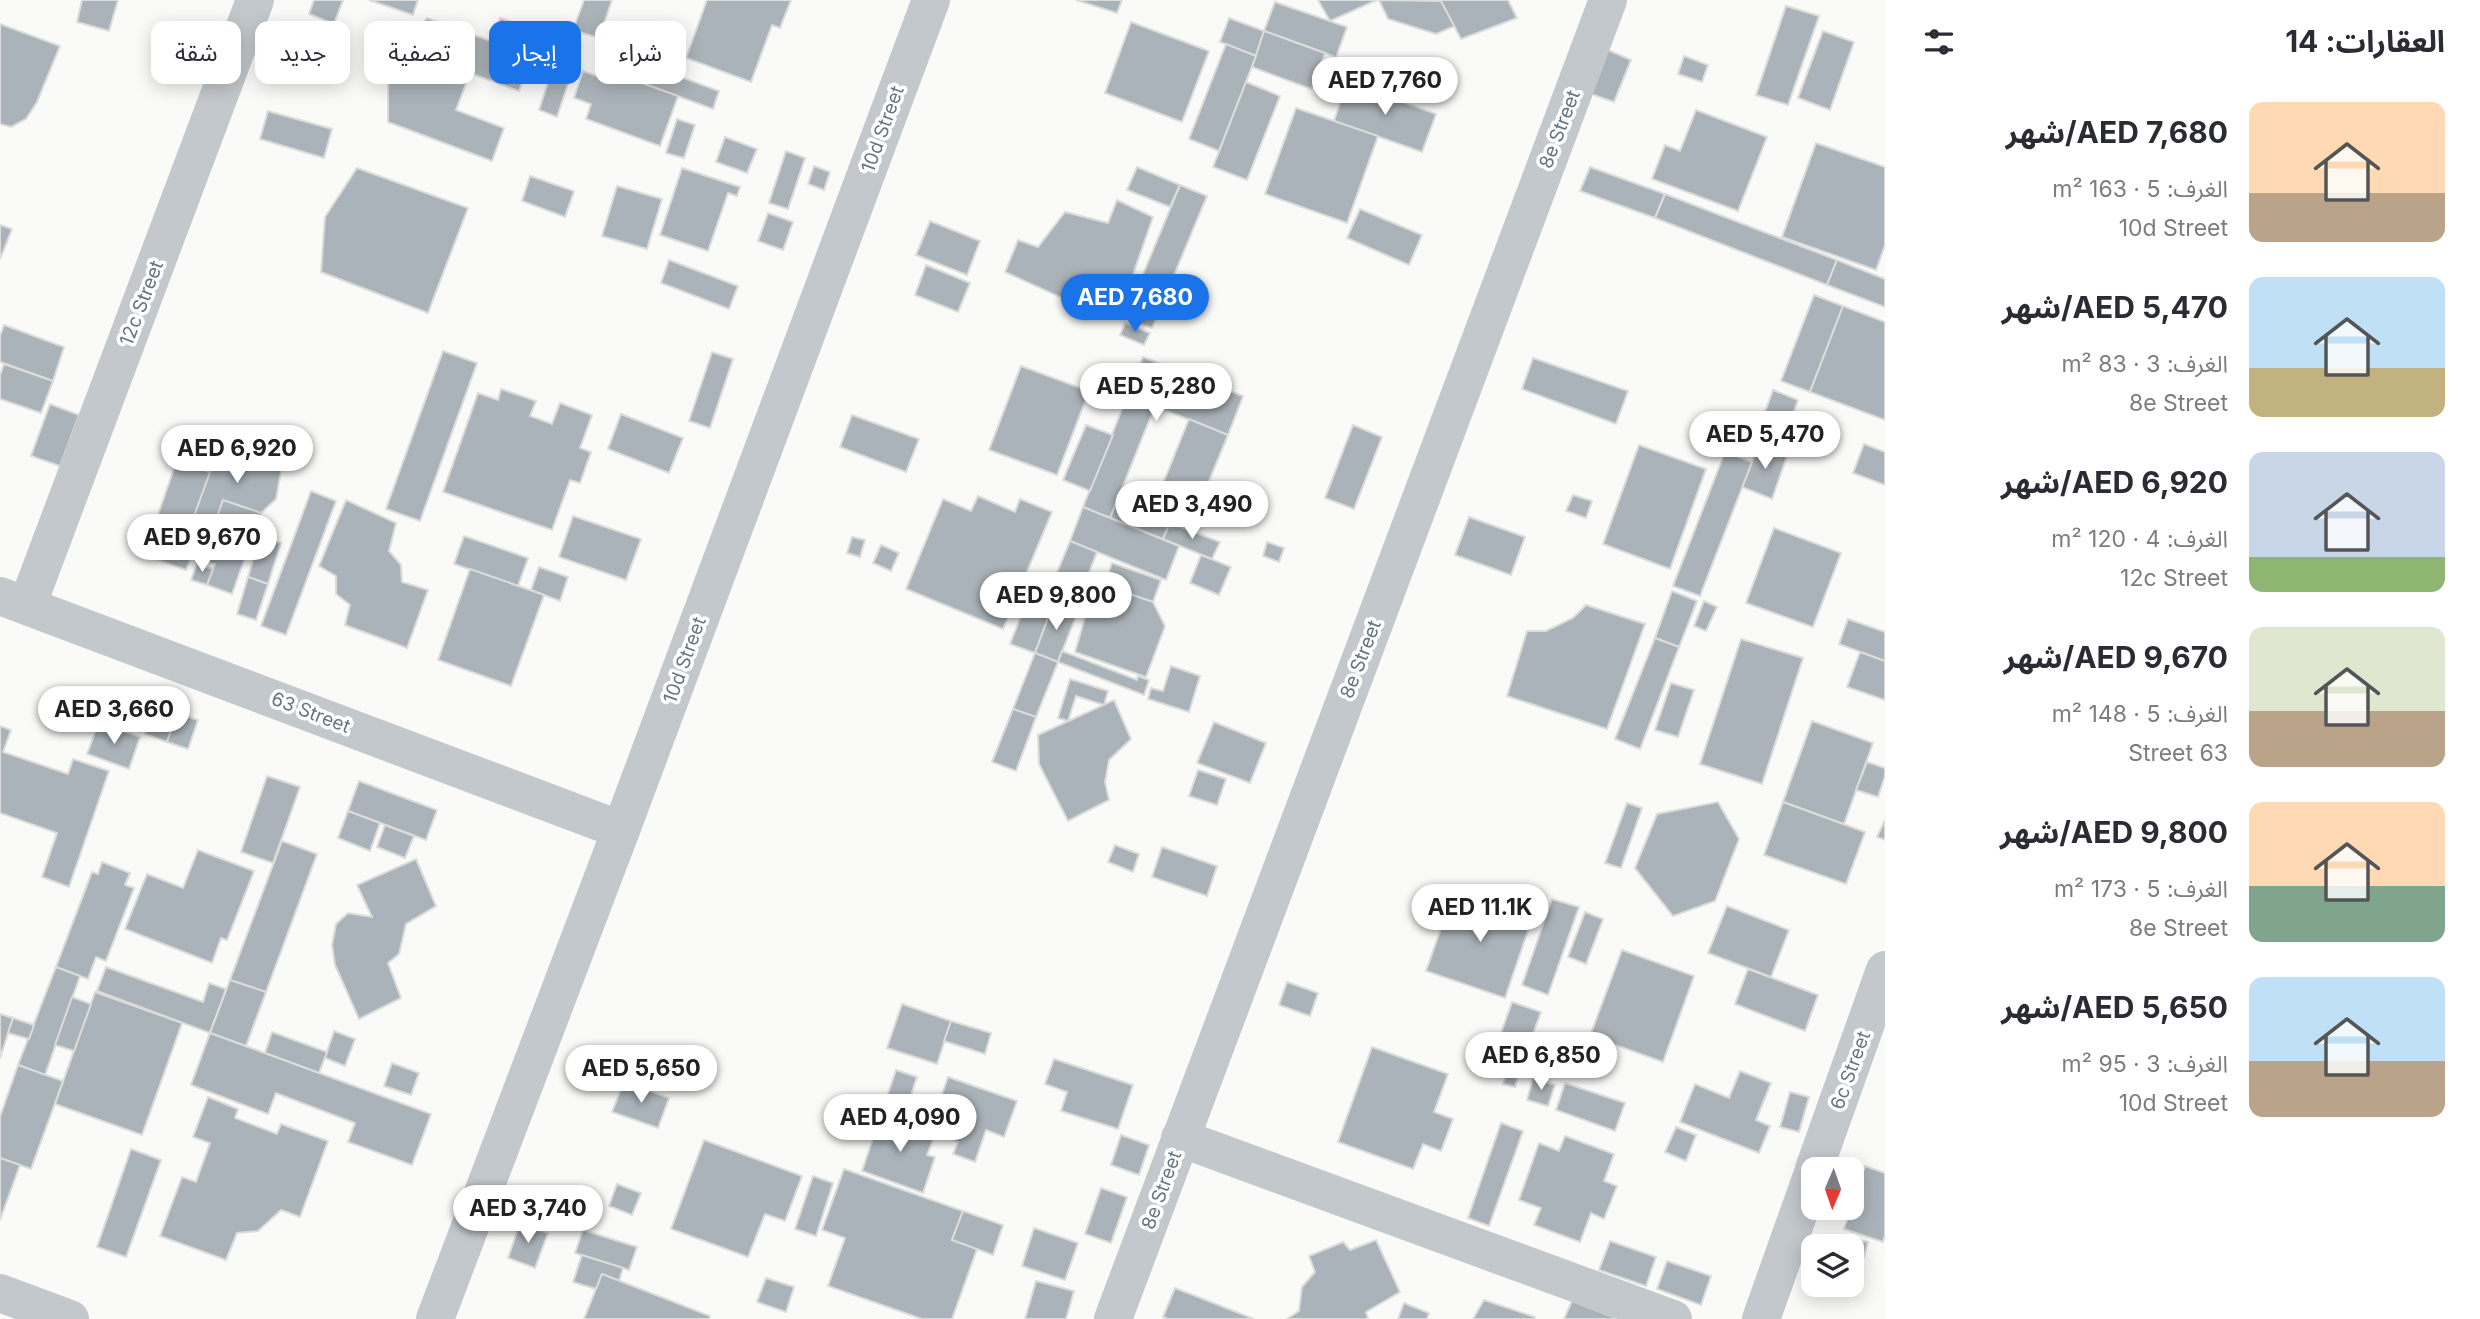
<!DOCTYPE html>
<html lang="ar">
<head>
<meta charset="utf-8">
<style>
  :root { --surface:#fff; --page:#f7f7f7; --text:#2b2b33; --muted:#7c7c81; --accent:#1a73e8 }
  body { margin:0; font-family:Inter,"Noto Sans Arabic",sans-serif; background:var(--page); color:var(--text); direction:rtl; height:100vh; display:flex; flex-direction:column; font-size:26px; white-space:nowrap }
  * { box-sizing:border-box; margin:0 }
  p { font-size:23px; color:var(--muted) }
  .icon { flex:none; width:38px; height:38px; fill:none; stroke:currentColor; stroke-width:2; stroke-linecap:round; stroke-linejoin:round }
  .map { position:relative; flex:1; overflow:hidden; direction:ltr }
  .side { display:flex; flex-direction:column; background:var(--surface); width:595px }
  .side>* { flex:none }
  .guide { position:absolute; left:21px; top:21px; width:665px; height:63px; direction:rtl; display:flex; gap:14px }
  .needle { width:46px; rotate:182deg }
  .fabs { position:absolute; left:1801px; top:1157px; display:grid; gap:14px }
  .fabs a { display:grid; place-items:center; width:63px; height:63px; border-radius:14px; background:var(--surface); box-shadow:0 4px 18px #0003; font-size:35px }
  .price { position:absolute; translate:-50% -60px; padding:0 16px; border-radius:24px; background:#fff; color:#222; font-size:23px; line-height:46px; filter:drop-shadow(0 2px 4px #0008) }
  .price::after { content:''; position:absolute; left:50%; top:42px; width:21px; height:16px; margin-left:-10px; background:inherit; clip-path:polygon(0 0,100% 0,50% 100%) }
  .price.on { background:var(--accent); color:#fff }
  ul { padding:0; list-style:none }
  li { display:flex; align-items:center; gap:21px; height:175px; padding:0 35px }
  li span { display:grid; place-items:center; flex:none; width:196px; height:140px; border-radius:14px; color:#555 }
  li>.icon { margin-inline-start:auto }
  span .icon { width:84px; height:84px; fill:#fffc; stroke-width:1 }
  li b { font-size:30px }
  h2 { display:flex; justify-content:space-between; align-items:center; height:84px; padding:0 35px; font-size:30px }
  .tag { padding:0 24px; border-radius:14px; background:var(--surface); box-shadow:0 4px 18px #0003; font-size:24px; line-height:63px }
  .tag.on { background:var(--accent); color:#fff }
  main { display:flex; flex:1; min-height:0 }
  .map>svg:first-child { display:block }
  .building { fill:#aab3b9; stroke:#dcdcda; stroke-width:2 }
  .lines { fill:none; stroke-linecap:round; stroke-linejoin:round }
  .minor { stroke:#c3c8cc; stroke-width:38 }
  .labels { text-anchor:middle; stroke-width:7; stroke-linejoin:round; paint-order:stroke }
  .street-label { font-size:19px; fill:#657683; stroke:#fff }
</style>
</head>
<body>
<main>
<section class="side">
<h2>العقارات: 14<svg class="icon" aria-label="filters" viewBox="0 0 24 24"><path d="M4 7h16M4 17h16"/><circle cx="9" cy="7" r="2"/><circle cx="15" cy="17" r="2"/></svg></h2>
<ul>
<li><span style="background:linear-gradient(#ffd9b3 65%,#b9a48a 0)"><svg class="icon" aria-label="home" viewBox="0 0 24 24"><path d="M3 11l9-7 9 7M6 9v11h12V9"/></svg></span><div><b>AED 7,680/شهر</b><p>الغرف: 5 · 163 m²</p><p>10d Street</p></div></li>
<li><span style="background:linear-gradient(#bfe0f5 65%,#c2b280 0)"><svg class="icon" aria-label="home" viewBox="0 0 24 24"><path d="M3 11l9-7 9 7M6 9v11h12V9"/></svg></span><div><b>AED 5,470/شهر</b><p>الغرف: 3 · 83 m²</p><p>8e Street</p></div></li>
<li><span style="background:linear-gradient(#c9d6e8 75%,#8fb573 0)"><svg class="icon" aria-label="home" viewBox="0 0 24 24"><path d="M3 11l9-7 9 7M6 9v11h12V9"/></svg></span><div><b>AED 6,920/شهر</b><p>الغرف: 4 · 120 m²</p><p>12c Street</p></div></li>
<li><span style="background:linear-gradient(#dfe7d0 60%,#b9a48a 0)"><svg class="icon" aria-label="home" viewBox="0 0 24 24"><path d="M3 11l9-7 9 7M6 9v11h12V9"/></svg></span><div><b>AED 9,670/شهر</b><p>الغرف: 5 · 148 m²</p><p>63 Street</p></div></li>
<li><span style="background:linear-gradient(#ffd9b3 60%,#7fa58c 0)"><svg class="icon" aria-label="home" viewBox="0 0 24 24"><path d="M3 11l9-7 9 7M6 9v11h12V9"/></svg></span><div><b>AED 9,800/شهر</b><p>الغرف: 5 · 173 m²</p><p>8e Street</p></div></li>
<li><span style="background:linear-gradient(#bfe0f5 60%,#b9a48a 0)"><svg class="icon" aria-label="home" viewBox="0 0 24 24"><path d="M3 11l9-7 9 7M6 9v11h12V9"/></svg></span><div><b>AED 5,650/شهر</b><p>الغرف: 3 · 95 m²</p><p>10d Street</p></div></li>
</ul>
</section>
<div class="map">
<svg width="1885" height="1319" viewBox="0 0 1885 1319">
  <rect width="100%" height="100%" fill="#fafaf8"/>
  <g class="building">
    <path d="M82 0H118L109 31 77 22Z"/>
    <path d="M314 0H343L334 24 309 14Z"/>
    <path d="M369 0H418L413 15Z"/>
    <path d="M584 0H612L599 38 573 30Z"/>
    <path d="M707 0H791L780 28 772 25 751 82 686 58Z"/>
    <path d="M1076 0H1122L1117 13Z"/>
    <path d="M1318 0H1377L1330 21Z"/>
    <path d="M1379 0 1441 1 1455 26 1436 34 1388 19Z"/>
    <path d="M1438 0H1508L1517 18 1461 39 1441 1Z"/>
    <path d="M1275 2 1347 27 1336 57 1264 31Z"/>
    <path d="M1786 6 1819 16 1788 105 1756 95Z"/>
    <path d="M427 18 532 56 519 91 470 73 456 110 504 128 492 161 388 122V64Z"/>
    <path d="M500 18 581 45 557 117 539 110 554 64 492 43Z"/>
    <path d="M1229 18 1264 31 1256 56 1220 42Z"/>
    <path d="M1131 22 1209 51 1182 122 1105 93Z"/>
    <path d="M0 24 60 46 37 102 26 119 11 127 0 124Z"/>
    <path d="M1264 31 1325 53 1311 89 1252 67Z"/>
    <path d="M1823 31 1854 42 1830 110 1798 98Z"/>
    <path d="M1226 44 1256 56 1219 151 1189 139Z"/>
    <path d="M1608 50 1631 60 1614 102 1591 94Z"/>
    <path d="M624 56 719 91 713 109 617 74Z"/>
    <path d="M1684 56 1708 65 1702 82 1678 74Z"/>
    <path d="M583 71 614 82 617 74 678 96 660 146 586 119 591 104 574 98Z"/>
    <path d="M1246 82 1280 96 1247 180 1213 167Z"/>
    <path d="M1347 82 1436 114 1422 152 1334 121Z"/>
    <path d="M1296 108 1378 136 1347 223 1265 194Z"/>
    <path d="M1696 110 1767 137 1738 211 1652 179 1665 145 1680 151Z"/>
    <path d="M268 111 332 129 324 158 260 139Z"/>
    <path d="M677 119 695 125 684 158 666 153Z"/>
    <path d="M725 137 757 149 747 173 716 162Z"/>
    <path d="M1816 143 1885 167V245L1876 270 1782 237Z"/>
    <path d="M786 151 805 158 788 209 769 203Z"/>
    <path d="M814 166 830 172 824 190 808 184Z"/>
    <path d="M1137 167 1180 185 1170 207 1127 190Z"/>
    <path d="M1590 167 1665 194 1655 218 1580 191Z"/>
    <path d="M357 168 468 208 428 313 321 272 325 217Z"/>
    <path d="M682 168 740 187 737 196 728 193 708 251 660 235Z"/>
    <path d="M530 176 574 191 565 217 522 201Z"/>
    <path d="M1180 185 1207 196 1152 328 1125 318Z"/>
    <path d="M617 186 662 199 647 249 602 236Z"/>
    <path d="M1665 194 1837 260 1827 285 1655 218Z"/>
    <path d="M1117 200 1153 217 1129 286 1108 279 1095 313 1005 272 1018 240 1038 247 1065 212 1108 223Z"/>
    <path d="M1360 209 1422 235 1409 265 1347 238Z"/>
    <path d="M768 213 793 222 783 250 758 241Z"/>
    <path d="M930 221 980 241 967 275 916 255Z"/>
    <path d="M0 225 12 229 0 259Z"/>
    <path d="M669 260 738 286 729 309 661 283Z"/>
    <path d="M1837 260 1885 279V307L1827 285Z"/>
    <path d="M926 265 970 283 958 312 915 295Z"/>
    <path d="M1814 295 1843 306 1810 392 1781 381Z"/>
    <path d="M1843 306 1885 322V420L1810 392Z"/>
    <path d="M1125 323 1150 333 1144 345 1120 335Z"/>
    <path d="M4 325 64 347 53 381 0 362V336Z"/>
    <path d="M443 351 477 363 420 521 386 509Z"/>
    <path d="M712 352 733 359 710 428 689 421Z"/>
    <path d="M1143 357 1243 396 1228 435 1155 406 1110 518 1083 507Z"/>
    <path d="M1533 358 1628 391 1616 424 1522 389Z"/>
    <path d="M4 364 53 381 41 413 0 399V375Z"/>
    <path d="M1021 366 1089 391 1057 475 989 450Z"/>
    <path d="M501 389 536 401 530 416 552 424 560 403 592 415 580 448 591 452 580 483 570 480 552 530 443 492 478 393 498 400Z"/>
    <path d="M1773 390 1798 400 1782 443 1757 434Z"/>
    <path d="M50 404 79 415 60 466 31 456Z"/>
    <path d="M621 414 683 438 669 473 608 449Z"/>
    <path d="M852 415 919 439 906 472 840 447Z"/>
    <path d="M1189 419 1228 435 1209 481 1231 489 1220 515 1160 491Z"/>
    <path d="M1086 425 1113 435 1090 491 1063 480Z"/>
    <path d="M1353 425 1382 437 1354 509 1325 498Z"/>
    <path d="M1760 442 1788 453 1772 499 1742 487Z"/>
    <path d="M1864 444 1885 452V485L1853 473Z"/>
    <path d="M1639 445 1706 469 1670 569 1603 544Z"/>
    <path d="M218 446 281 471 276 499 261 513 223 500 215 523 194 516Z"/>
    <path d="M1725 452 1752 462 1700 596 1673 586Z"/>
    <path d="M177 460 210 472 194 516 215 523 223 500 261 513 232 594 207 585 215 564 192 556 186 570 144 555Z"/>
    <path d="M311 491 336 501 286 635 261 626Z"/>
    <path d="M1573 495 1592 501 1586 518 1566 511Z"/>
    <path d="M978 496 1015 512 1020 499 1052 512 1003 629 906 589 943 499 971 511Z"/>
    <path d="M1119 496 1172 517 1163 539 1110 518Z"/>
    <path d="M346 500 396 523 389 551 401 565 402 582 428 590 407 648 345 625 350 605 336 594V576L319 566Z"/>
    <path d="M1083 507 1179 546 1166 580 1070 541Z"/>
    <path d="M573 516 641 539 626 580 559 557Z"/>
    <path d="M1469 517 1525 537 1511 575 1455 555Z"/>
    <path d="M1170 523 1220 542 1212 559 1163 539Z"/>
    <path d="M1774 528 1841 553 1813 627 1746 603Z"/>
    <path d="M464 536 528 558 518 586 454 564Z"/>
    <path d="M260 537 281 543 268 584 248 577Z"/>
    <path d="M852 537 865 540 860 557 847 553Z"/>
    <path d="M1070 541 1097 552 1077 603 1049 592Z"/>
    <path d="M1267 542 1284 548 1279 562 1263 556Z"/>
    <path d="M881 545 899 553 891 571 873 563Z"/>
    <path d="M1201 555 1231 567 1219 595 1190 583Z"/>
    <path d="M1112 563 1161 580 1153 602 1121 591 1116 605 1100 600Z"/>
    <path d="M197 564 213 569 207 585 191 580Z"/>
    <path d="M539 567 568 577 560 601 531 590Z"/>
    <path d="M470 569 544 595 511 686 438 660Z"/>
    <path d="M248 577 268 584 256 620 237 614Z"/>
    <path d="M1121 591 1153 602 1165 626 1146 677 1075 652 1091 597 1116 605Z"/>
    <path d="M1672 591 1697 601 1679 647 1655 638Z"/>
    <path d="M1030 593 1054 602 1035 653 1010 644Z"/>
    <path d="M1704 601 1717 607 1706 631 1694 626Z"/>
    <path d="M1054 602 1078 611 1058 662 1035 653Z"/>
    <path d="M1586 605 1645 624 1607 729 1507 696 1527 631H1546L1573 618Z"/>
    <path d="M1848 619 1885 632V661L1839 644Z"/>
    <path d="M1655 638 1679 647 1640 749 1615 739Z"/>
    <path d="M1741 639 1803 658 1762 784 1700 764Z"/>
    <path d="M1062 651 1137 680 1138 676 1149 680 1144 695 1058 662Z"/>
    <path d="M1860 652 1885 661V700L1847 687Z"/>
    <path d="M1035 653 1058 662 1036 717 1013 709Z"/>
    <path d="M1171 666 1200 676 1189 712 1148 699 1151 688 1163 691Z"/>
    <path d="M1070 679 1108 691 1104 705 1076 696 1068 721 1058 718Z"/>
    <path d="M1671 683 1694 690 1678 737 1655 730Z"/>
    <path d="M1114 700 1131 739 1109 760 1105 782 1109 800 1068 821 1039 764 1038 735Z"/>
    <path d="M155 706 177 714 167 742 145 734Z"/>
    <path d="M1013 709 1036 717 1016 771 992 762Z"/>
    <path d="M177 714 198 720 188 749 167 742Z"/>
    <path d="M1812 721 1873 743 1844 824 1783 802Z"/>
    <path d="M99 722 140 737 129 769 87 754Z"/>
    <path d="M1214 722 1266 743 1250 783 1197 763Z"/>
    <path d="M0 726 11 730 3 752 68 774 73 759 109 771 69 887 42 877 57 833 0 813Z"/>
    <path d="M1867 762 1885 768V776L1878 797 1856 790Z"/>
    <path d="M1198 770 1226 779 1217 805 1189 796Z"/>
    <path d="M267 776 300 787 273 863 241 852Z"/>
    <path d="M359 781 437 810 426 840 348 811Z"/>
    <path d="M1718 802 1739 839 1715 901 1673 916 1635 868 1657 814Z"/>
    <path d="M1783 802 1865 832 1846 884 1764 855Z"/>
    <path d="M1627 803 1642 808 1621 868 1605 863Z"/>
    <path d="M348 811 380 823 370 851 338 838Z"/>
    <path d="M1885 820V840L1877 837Z"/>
    <path d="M385 825 414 836 405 858 377 847Z"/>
    <path d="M282 841 317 854 266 992 230 980Z"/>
    <path d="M1115 845 1139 854 1133 872 1108 862Z"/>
    <path d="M1162 847 1217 866 1207 896 1152 877Z"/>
    <path d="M198 850 254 871 227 940 221 938 212 963 125 929 147 874 183 888Z"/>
    <path d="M416 859 436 906 406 924 399 954 388 963 401 998 359 1019 335 965 332 945 336 924 348 913 372 917 357 885Z"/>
    <path d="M102 862 130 873 125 885 134 888 106 961 96 957 88 979 56 967 92 872 98 874Z"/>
    <path d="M1455 889 1533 916 1505 998 1426 971Z"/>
    <path d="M1552 899 1579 907 1548 995 1522 985Z"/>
    <path d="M1727 906 1789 930 1771 977 1708 953Z"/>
    <path d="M1585 912 1603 919 1586 964 1568 957Z"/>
    <path d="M1622 950 1694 976 1663 1062 1590 1036Z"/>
    <path d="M56 967 80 976 45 1075 18 1065Z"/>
    <path d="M106 967 203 1002 209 983 226 989 210 1033 97 991Z"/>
    <path d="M1748 969 1818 995 1805 1031 1735 1004Z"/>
    <path d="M230 980 266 992 246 1046 210 1033Z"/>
    <path d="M1287 982 1318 993 1310 1016 1279 1005Z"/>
    <path d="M95 992 182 1023 142 1135 55 1104Z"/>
    <path d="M72 997 91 1004 74 1051 55 1045Z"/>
    <path d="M1512 1002 1541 1012 1522 1064 1494 1053Z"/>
    <path d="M902 1004 951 1021 937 1064 887 1048Z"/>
    <path d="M0 1014 13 1018 0 1058Z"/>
    <path d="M13 1018 34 1025 29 1039 8 1033Z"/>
    <path d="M951 1021 991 1033 985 1054 944 1041Z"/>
    <path d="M334 1031 355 1039 345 1066 325 1058Z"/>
    <path d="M272 1032 327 1052 319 1073 265 1053Z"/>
    <path d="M210 1033 431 1114 412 1165 348 1142 355 1123 276 1093 268 1114 191 1085Z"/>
    <path d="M1372 1047 1448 1074 1434 1112 1453 1119 1441 1151 1423 1144 1413 1169 1338 1142Z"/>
    <path d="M1054 1059 1133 1085 1118 1129 1061 1111 1067 1092 1045 1084Z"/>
    <path d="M392 1063 419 1073 411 1095 384 1086Z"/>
    <path d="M1509 1064 1521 1067 1515 1087 1503 1084Z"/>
    <path d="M18 1065 63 1081 31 1169 0 1158V1117Z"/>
    <path d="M896 1070 917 1077 902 1122 881 1115Z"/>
    <path d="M1740 1071 1771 1083 1756 1120 1770 1126 1759 1153 1680 1122 1695 1084 1729 1098Z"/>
    <path d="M948 1077 1017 1101 1004 1137 986 1130 975 1162 953 1154 958 1142 935 1134 944 1112 937 1109Z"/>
    <path d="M1533 1078 1555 1085 1548 1106 1527 1100Z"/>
    <path d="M624 1082 669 1098 658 1128 612 1112Z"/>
    <path d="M1565 1083 1625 1103 1615 1131 1556 1110Z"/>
    <path d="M1790 1092 1809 1097 1799 1132 1780 1127Z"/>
    <path d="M208 1097 238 1109 235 1118 277 1134 281 1124 328 1141 300 1217 281 1210 258 1231 237 1233 226 1260 160 1236 182 1177 196 1182 210 1143 193 1137Z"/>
    <path d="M881 1115 935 1134 927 1155 935 1157 923 1193 862 1171Z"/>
    <path d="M1501 1123 1523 1131 1489 1226 1468 1218Z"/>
    <path d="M1676 1127 1696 1135 1686 1161 1665 1152Z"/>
    <path d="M1121 1135 1149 1145 1139 1175 1111 1165Z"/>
    <path d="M1565 1136 1614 1154 1604 1181 1617 1186 1604 1219 1591 1213 1580 1242 1534 1225 1541 1208 1519 1200 1539 1143 1559 1151Z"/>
    <path d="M704 1140 802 1176 785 1221 765 1214 748 1257 671 1229Z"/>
    <path d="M131 1149 161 1160 126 1257 97 1247Z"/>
    <path d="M0 1158 20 1165 0 1220Z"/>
    <path d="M1865 1166 1885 1173V1235L1883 1242 1844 1229Z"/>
    <path d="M844 1169 963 1211 952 1240 977 1249 952 1319H922L828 1286 845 1238 822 1230Z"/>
    <path d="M813 1176 833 1183 816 1236 795 1229Z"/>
    <path d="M617 1184 641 1193 632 1215 609 1206Z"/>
    <path d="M1101 1188 1127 1197 1111 1243 1085 1234Z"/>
    <path d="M963 1211 1003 1225 993 1255 952 1240Z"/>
    <path d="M520 1223 548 1233 535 1268 508 1258Z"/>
    <path d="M1034 1228 1078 1243 1065 1280 1022 1266Z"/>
    <path d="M583 1230 637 1247 629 1270 575 1253Z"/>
    <path d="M1849 1237 1868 1242 1864 1257 1852 1254V1246H1847Z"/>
    <path d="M1376 1240 1400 1292 1366 1312 1368 1319H1287L1299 1311 1302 1287 1315 1272 1309 1256 1343 1242 1350 1250Z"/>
    <path d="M1610 1241 1656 1257 1646 1286 1599 1270Z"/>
    <path d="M582 1255 623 1268 619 1281 602 1274 596 1289 573 1282Z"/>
    <path d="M1667 1261 1711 1276 1701 1305 1657 1289Z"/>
    <path d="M602 1274 710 1316 709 1319H584Z"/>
    <path d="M766 1278 794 1287 786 1312 757 1302Z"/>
    <path d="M1036 1281 1074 1291 1066 1319H1025Z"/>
    <path d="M1175 1288 1254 1319H1168L1163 1317Z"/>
    <path d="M1484 1300 1535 1317 1534 1319H1473Z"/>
    <path d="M1572 1301 1619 1319H1564Z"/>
    <path d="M1404 1303 1429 1313 1427 1319H1398Z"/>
  </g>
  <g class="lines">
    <g class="minor">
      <path d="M0 596 621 830"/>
      <path d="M27 606 255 0"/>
      <path d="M1180 1138 1673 1319"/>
      <path d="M1814 1169 1885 970"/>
      <path d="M0 1293 70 1319"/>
      <path d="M435 1319 621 830 931 0"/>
      <path d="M1113 1319 1608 0"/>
      <path d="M1761 1319 1813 1173"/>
    </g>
  </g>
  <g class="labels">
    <g class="street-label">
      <text transform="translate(882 129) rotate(-70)" y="7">10d Street</text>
      <text transform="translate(1559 129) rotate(-69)" y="7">8e Street</text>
      <text transform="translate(141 303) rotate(-69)" y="7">12c Street</text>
      <text transform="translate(1360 659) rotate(-69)" y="7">8e Street</text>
      <text transform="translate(684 660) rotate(-70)" y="7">10d Street</text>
      <text transform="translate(311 712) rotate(21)" y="7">63 Street</text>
      <text transform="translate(1850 1070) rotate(-70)" y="7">6c Street</text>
      <text transform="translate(1161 1190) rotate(-70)" y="7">8e Street</text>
    </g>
  </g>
</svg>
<div class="fabs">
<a><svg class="needle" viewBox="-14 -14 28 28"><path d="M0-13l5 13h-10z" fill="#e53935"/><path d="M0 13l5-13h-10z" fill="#7c7c81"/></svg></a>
<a><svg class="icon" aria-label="layers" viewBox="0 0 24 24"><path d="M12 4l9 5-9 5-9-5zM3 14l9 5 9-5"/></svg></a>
</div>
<b class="price" style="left:1385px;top:117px">AED 7,760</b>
<b class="price on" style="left:1135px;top:334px">AED 7,680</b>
<b class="price" style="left:1156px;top:423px">AED 5,280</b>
<b class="price" style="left:1765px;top:471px">AED 5,470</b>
<b class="price" style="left:237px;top:485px">AED 6,920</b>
<b class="price" style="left:1192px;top:541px">AED 3,490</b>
<b class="price" style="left:202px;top:574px">AED 9,670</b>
<b class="price" style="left:1056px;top:632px">AED 9,800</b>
<b class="price" style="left:114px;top:746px">AED 3,660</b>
<b class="price" style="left:1480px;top:944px">AED 11.1K</b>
<b class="price" style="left:1541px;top:1092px">AED 6,850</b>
<b class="price" style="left:641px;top:1105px">AED 5,650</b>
<b class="price" style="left:900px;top:1154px">AED 4,090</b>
<b class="price" style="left:528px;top:1245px">AED 3,740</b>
<div class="guide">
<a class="tag">شراء</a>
<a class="tag on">إيجار</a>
<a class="tag">تصفية</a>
<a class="tag">جديد</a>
<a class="tag">شقة</a>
</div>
</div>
</main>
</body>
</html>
